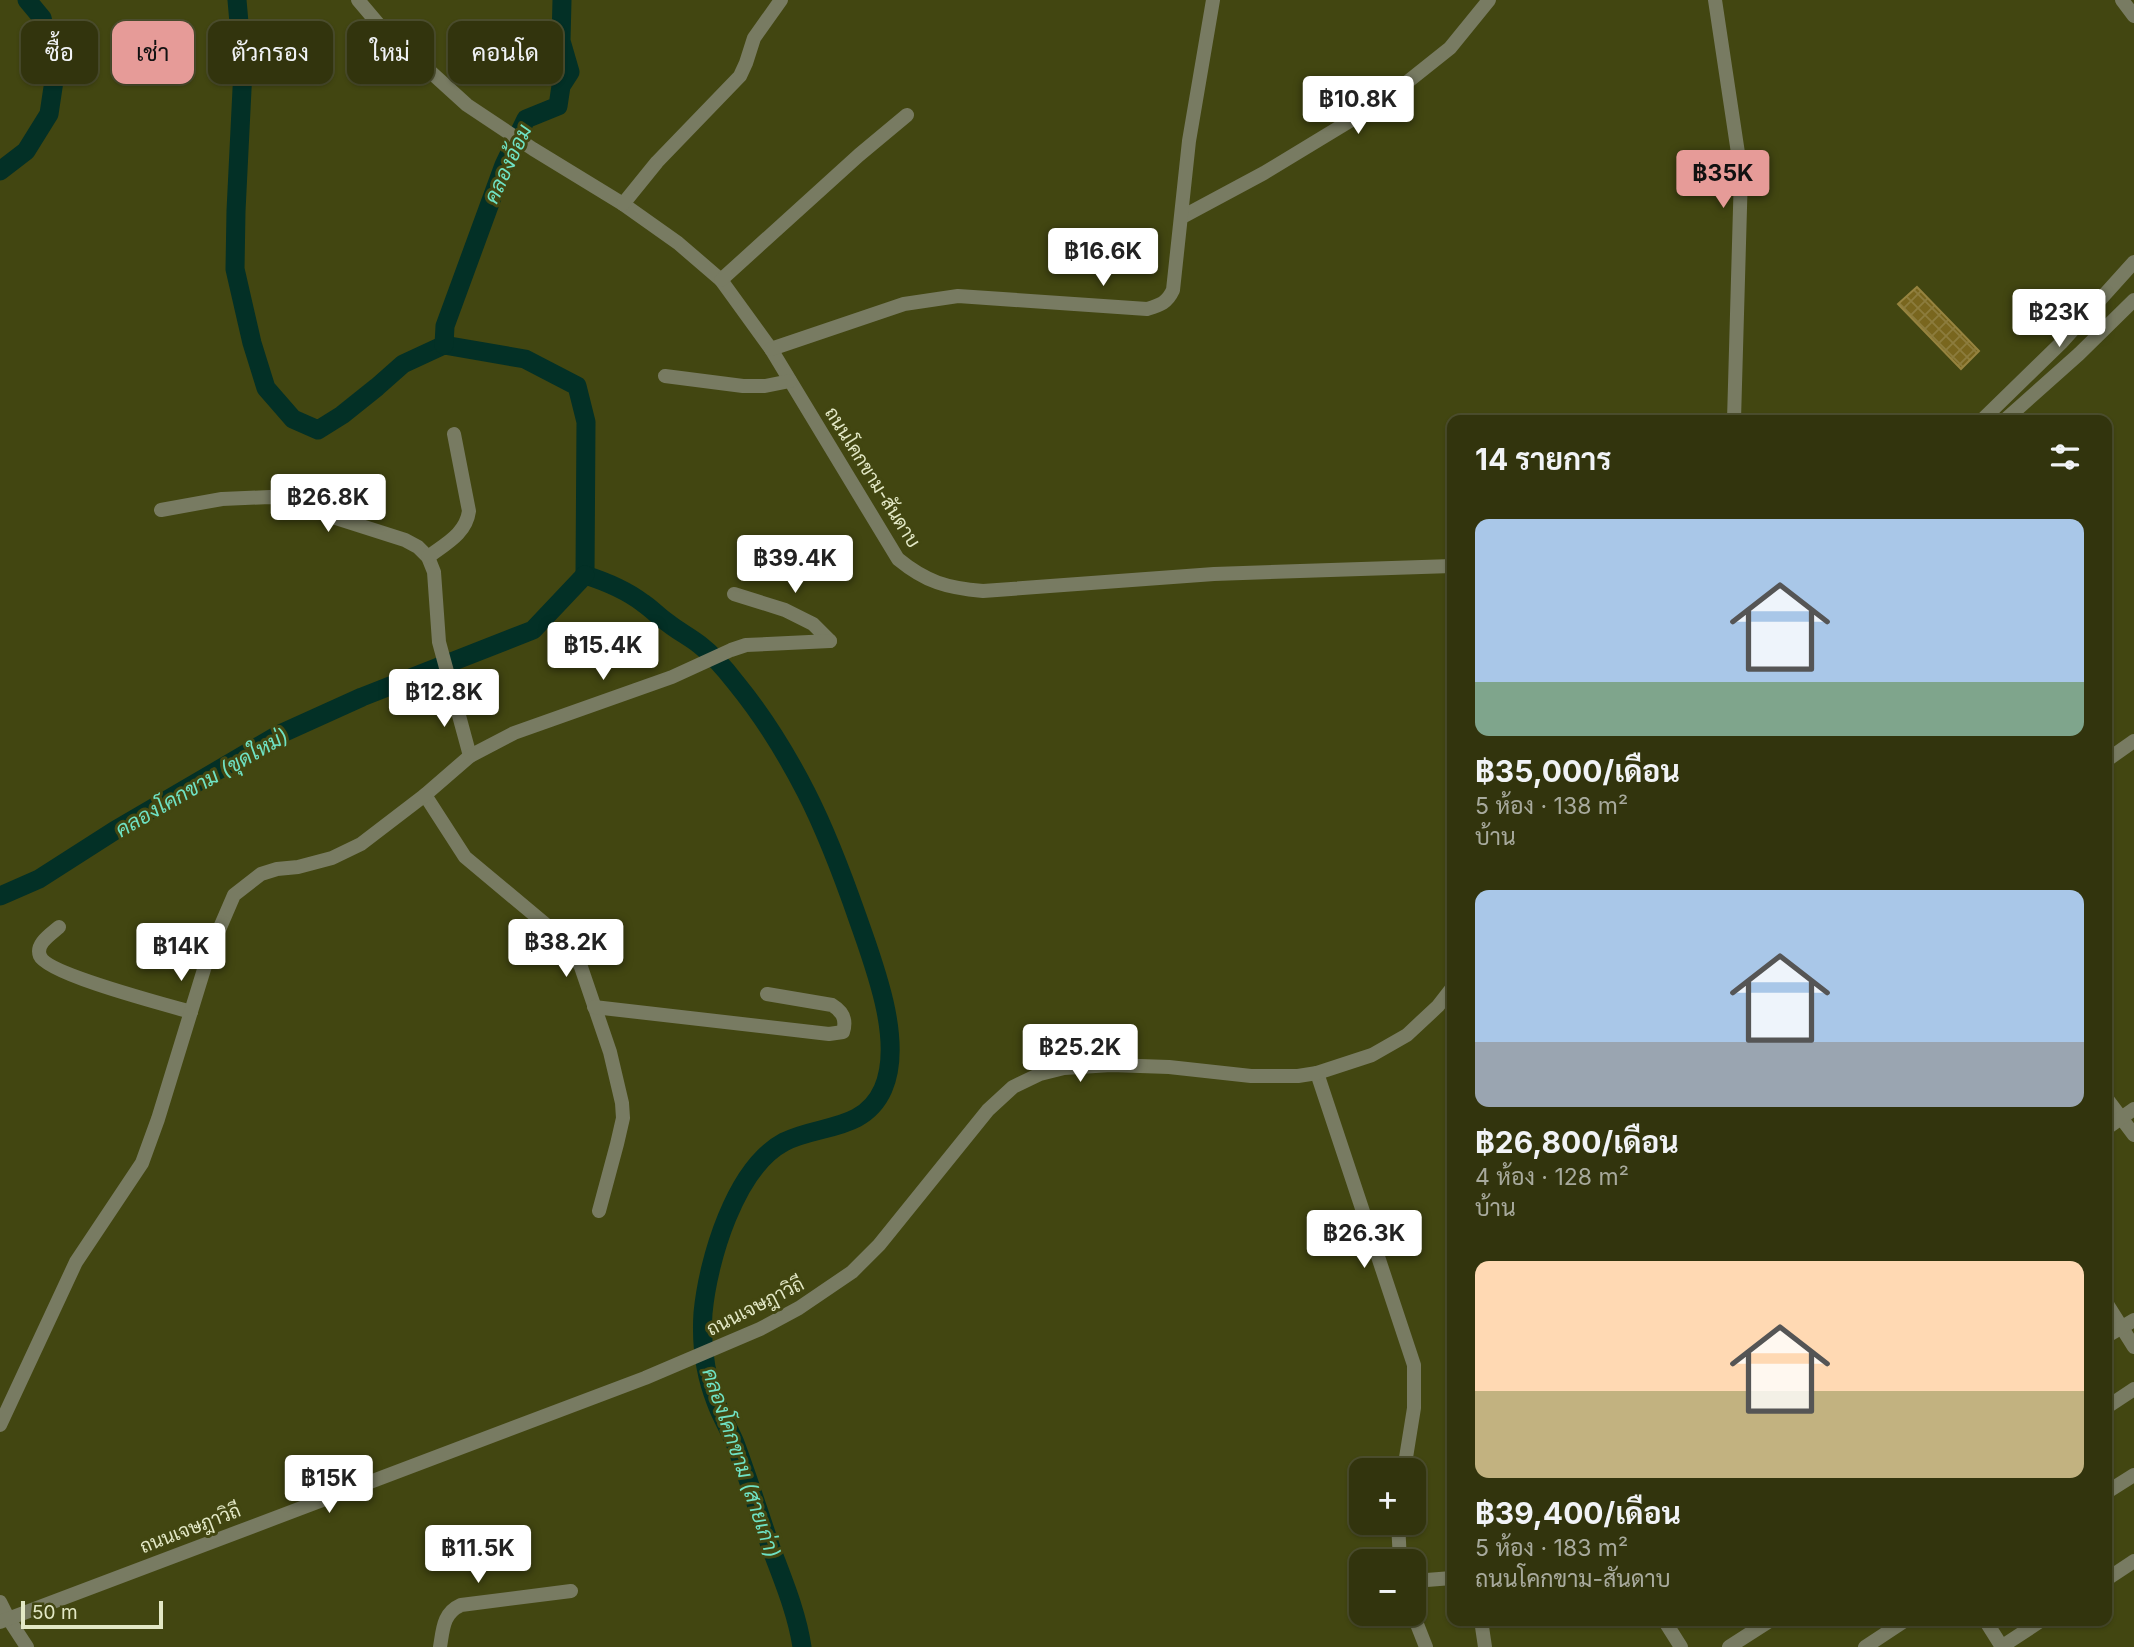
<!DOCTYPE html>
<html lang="th">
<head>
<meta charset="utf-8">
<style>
  :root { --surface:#32340d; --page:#3a3c16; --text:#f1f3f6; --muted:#a8aa9d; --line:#4d4f2e; --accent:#e69b98 }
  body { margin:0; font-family:Inter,Sarabun,sans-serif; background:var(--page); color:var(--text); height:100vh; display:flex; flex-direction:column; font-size:26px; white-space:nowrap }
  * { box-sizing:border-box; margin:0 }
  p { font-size:23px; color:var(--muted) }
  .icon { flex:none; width:38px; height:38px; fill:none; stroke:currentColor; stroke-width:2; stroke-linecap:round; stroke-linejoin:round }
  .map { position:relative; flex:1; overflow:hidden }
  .panel { position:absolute; left:1447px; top:415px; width:665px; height:1211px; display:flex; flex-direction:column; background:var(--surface); border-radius:14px; box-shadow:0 2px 5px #0004,0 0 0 2px var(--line) }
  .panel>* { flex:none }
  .banner { position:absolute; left:21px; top:21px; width:665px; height:63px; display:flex; gap:14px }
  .fabs { position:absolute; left:1349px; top:1458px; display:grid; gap:14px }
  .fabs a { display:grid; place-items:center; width:77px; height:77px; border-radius:14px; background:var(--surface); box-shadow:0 2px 5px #0004,0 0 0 2px var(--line); font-size:35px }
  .scale { position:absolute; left:21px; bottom:18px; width:142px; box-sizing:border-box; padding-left:7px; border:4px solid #e3e8c6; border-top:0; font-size:19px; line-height:24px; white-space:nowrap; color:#e3e8c6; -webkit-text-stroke:5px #424611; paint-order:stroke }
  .price { position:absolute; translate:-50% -60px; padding:0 16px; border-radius:7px; background:#fff; color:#222; font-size:23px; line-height:46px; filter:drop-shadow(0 2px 4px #0008) }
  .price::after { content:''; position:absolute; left:50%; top:42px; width:21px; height:16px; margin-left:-10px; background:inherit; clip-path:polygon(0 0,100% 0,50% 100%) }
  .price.selected { background:var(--accent); color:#111 }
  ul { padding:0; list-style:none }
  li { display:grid; align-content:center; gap:14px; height:371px; padding:0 28px }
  li span { display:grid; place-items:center; height:217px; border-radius:14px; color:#555 }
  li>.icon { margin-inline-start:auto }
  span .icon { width:126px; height:126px; fill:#fffc; stroke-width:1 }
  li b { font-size:30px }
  h2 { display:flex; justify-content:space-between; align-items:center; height:84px; padding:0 28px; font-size:30px }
  .pill { padding:0 24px; border-radius:14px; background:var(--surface); box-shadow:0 2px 5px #0004,0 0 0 2px var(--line); font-size:24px; line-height:63px }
  .pill.selected { background:var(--accent); color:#111 }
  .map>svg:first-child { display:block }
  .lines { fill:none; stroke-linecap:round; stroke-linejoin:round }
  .canal { stroke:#033026; stroke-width:19 }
  .building { fill:url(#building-cross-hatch); stroke:#96833f; stroke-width:2 }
  .minor { stroke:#787b62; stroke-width:14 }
  .tertiary { stroke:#787b62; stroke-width:14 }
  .labels { text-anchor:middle; stroke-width:6; stroke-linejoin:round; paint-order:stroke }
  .street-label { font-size:19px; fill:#e3e8c6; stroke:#424611 }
  .water-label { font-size:21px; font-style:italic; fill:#6fe2c4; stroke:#424611 }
</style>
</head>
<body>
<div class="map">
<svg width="2134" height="1647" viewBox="0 0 2134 1647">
  <defs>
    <pattern id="building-cross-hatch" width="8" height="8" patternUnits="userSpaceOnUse" patternTransform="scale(1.75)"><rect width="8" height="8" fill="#79661e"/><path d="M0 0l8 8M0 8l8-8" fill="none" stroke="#8c7c3d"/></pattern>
  </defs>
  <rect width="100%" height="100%" fill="#424611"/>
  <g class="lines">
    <g class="canal">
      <path d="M237 0 243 69 236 211 235 269 252 343 266 388 293 419 318 430 342 415 377 387 403 364 444 345 525 359 577 386 586 422 585 575"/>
      <path d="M0 171 26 151 49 114 55 74 42 18 27 0"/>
      <path d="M444 345 445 326 504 165 526 119 558 106 561 86 570 72 561 41 562 0"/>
      <path d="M585 575C604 581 626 590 643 603 652 609 659 617 668 623 678 631 690 637 700 645 713 655 726 670 736 683 763 716 787 755 806 792 827 833 843 876 858 919 874 965 904 1041 883 1089 864 1132 819 1124 784 1142 735 1168 708 1260 703 1313 701 1343 705 1374 716 1402 721 1416 729 1429 735 1443 748 1478 759 1513 771 1548 783 1580 797 1613 802 1647"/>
      <path d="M0 896 39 879 114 831 278 735 362 697 533 630 585 575"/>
    </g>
  </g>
  <path class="building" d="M1917 287 1979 351 1961 369 1898 304Z"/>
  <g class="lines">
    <g class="minor">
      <path d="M358 0 380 26 467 105 533 149 623 204 678 243 721 280 771 349 898 559C926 582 947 588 983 591L1214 574 1452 566"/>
      <path d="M1715 0 1741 173 1734 420"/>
      <path d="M2122 0 2134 16"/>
      <path d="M623 204 657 162 740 76 746 63 754 38 781 0"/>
      <path d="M1182 217 1264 173 1386 99 1450 48 1489 0"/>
      <path d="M721 280 859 155 907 115"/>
      <path d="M771 349 904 304 958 296 1147 309C1160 305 1167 303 1173 290L1189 141 1213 0"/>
      <path d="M665 376 743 386H765L790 381"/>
      <path d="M161 510 222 499 270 497 292 502 336 518 405 540 418 547 428 557 434 572 439 642 470 756"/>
      <path d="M428 557C445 544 466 534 469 511L454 434"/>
      <path d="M734 594 785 610 813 624 830 641"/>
      <path d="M2107 760 2134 741"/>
      <path d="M425 795 465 857 556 933 572 952 581 967 610 1052 622 1103 623 1118 617 1144 599 1211"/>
      <path d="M59 927C51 934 35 944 40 956 47 974 167 1005 191 1012"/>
      <path d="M594 1007 829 1034 843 1032C847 1019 842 1011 832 1005L767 994"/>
      <path d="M1317 1073 1414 1365V1408L1404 1470"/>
      <path d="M2107 1099 2134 1135"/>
      <path d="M2107 1128 2134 1109"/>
      <path d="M2107 1304 2134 1347"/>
      <path d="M2107 1336 2134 1320"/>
      <path d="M2107 1407 2134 1389"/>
      <path d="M0 1425 76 1262 142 1163 158 1119 209 953 234 895 261 874 277 869 298 867 332 858 361 844 425 795 470 756 514 733 672 677 731 650 746 645 830 641"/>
      <path d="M2107 1492 2134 1475"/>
      <path d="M1398 1522 1400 1561"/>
      <path d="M2107 1579 2134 1561"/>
      <path d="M1414 1581 1452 1578"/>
      <path d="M0 1602 8 1618 27 1647"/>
      <path d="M1413 1614 1426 1647"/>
      <path d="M1481 1620 1485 1647"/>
      <path d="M1664 1620 1681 1647"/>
      <path d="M1985 1620 2002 1647"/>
      <path d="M440 1647C443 1629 443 1613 461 1605L571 1591"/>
      <path d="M1729 1647 1771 1620"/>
      <path d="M1865 1647 1906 1620"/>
      <path d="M2001 1647 2042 1620"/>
    </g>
    <g class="tertiary">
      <path d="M1982 420 2061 343 2134 262"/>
      <path d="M2005 420 2079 354 2134 300"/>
      <path d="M0 1622 645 1378 760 1329 799 1308 852 1272 879 1245 988 1110 1013 1087 1040 1074 1064 1068 1111 1065 1169 1067 1251 1076H1298L1317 1073 1372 1055 1407 1035 1438 1006 1452 988"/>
    </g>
  </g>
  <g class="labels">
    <g class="street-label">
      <text transform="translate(873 477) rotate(58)" y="7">ถนนโคกขาม-สันดาบ</text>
      <text transform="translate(755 1306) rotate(-27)" y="7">ถนนเจษฎาวิถี</text>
      <text transform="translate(190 1528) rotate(-21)" y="7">ถนนเจษฎาวิถี</text>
    </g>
    <g class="water-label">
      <text transform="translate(508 164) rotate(-65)" y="7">คลองอ้อม</text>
      <text transform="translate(202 783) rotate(-30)" y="7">คลองโคกขาม (ขุดใหม่)</text>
      <text transform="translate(741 1463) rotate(71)" y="7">คลองโคกขาม (สายเก่า)</text>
    </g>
  </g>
</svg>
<div class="fabs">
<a>+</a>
<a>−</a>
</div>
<div class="scale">50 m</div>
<b class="price" style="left:1358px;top:136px">฿10.8K</b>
<b class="price selected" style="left:1723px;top:210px">฿35K</b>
<b class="price" style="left:1103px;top:288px">฿16.6K</b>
<b class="price" style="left:2059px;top:349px">฿23K</b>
<b class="price" style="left:328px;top:534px">฿26.8K</b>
<b class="price" style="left:795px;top:595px">฿39.4K</b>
<b class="price" style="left:603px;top:682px">฿15.4K</b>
<b class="price" style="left:444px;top:729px">฿12.8K</b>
<b class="price" style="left:566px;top:979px">฿38.2K</b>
<b class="price" style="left:181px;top:983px">฿14K</b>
<b class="price" style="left:1080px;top:1084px">฿25.2K</b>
<b class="price" style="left:1364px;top:1270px">฿26.3K</b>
<b class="price" style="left:329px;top:1515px">฿15K</b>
<b class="price" style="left:478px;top:1585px">฿11.5K</b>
<div class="banner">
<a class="pill">ซื้อ</a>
<a class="pill selected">เช่า</a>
<a class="pill">ตัวกรอง</a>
<a class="pill">ใหม่</a>
<a class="pill">คอนโด</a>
</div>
<section class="panel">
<h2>14 รายการ<svg class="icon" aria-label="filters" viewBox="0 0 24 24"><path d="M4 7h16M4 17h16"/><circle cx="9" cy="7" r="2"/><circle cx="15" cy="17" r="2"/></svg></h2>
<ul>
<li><span style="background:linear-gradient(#a9c7e8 75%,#7fa58c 0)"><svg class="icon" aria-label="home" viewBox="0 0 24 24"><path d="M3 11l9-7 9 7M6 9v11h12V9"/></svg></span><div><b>฿35,000/เดือน</b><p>5 ห้อง · 138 m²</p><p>บ้าน</p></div></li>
<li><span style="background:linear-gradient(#a9c7e8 70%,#9aa5b1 0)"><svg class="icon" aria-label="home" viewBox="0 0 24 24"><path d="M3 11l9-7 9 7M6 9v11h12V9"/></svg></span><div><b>฿26,800/เดือน</b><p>4 ห้อง · 128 m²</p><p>บ้าน</p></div></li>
<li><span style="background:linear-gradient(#ffd9b3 60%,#c2b280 0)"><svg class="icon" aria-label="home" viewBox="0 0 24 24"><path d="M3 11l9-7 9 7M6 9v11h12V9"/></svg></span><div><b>฿39,400/เดือน</b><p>5 ห้อง · 183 m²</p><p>ถนนโคกขาม-สันดาบ</p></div></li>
</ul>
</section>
</div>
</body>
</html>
